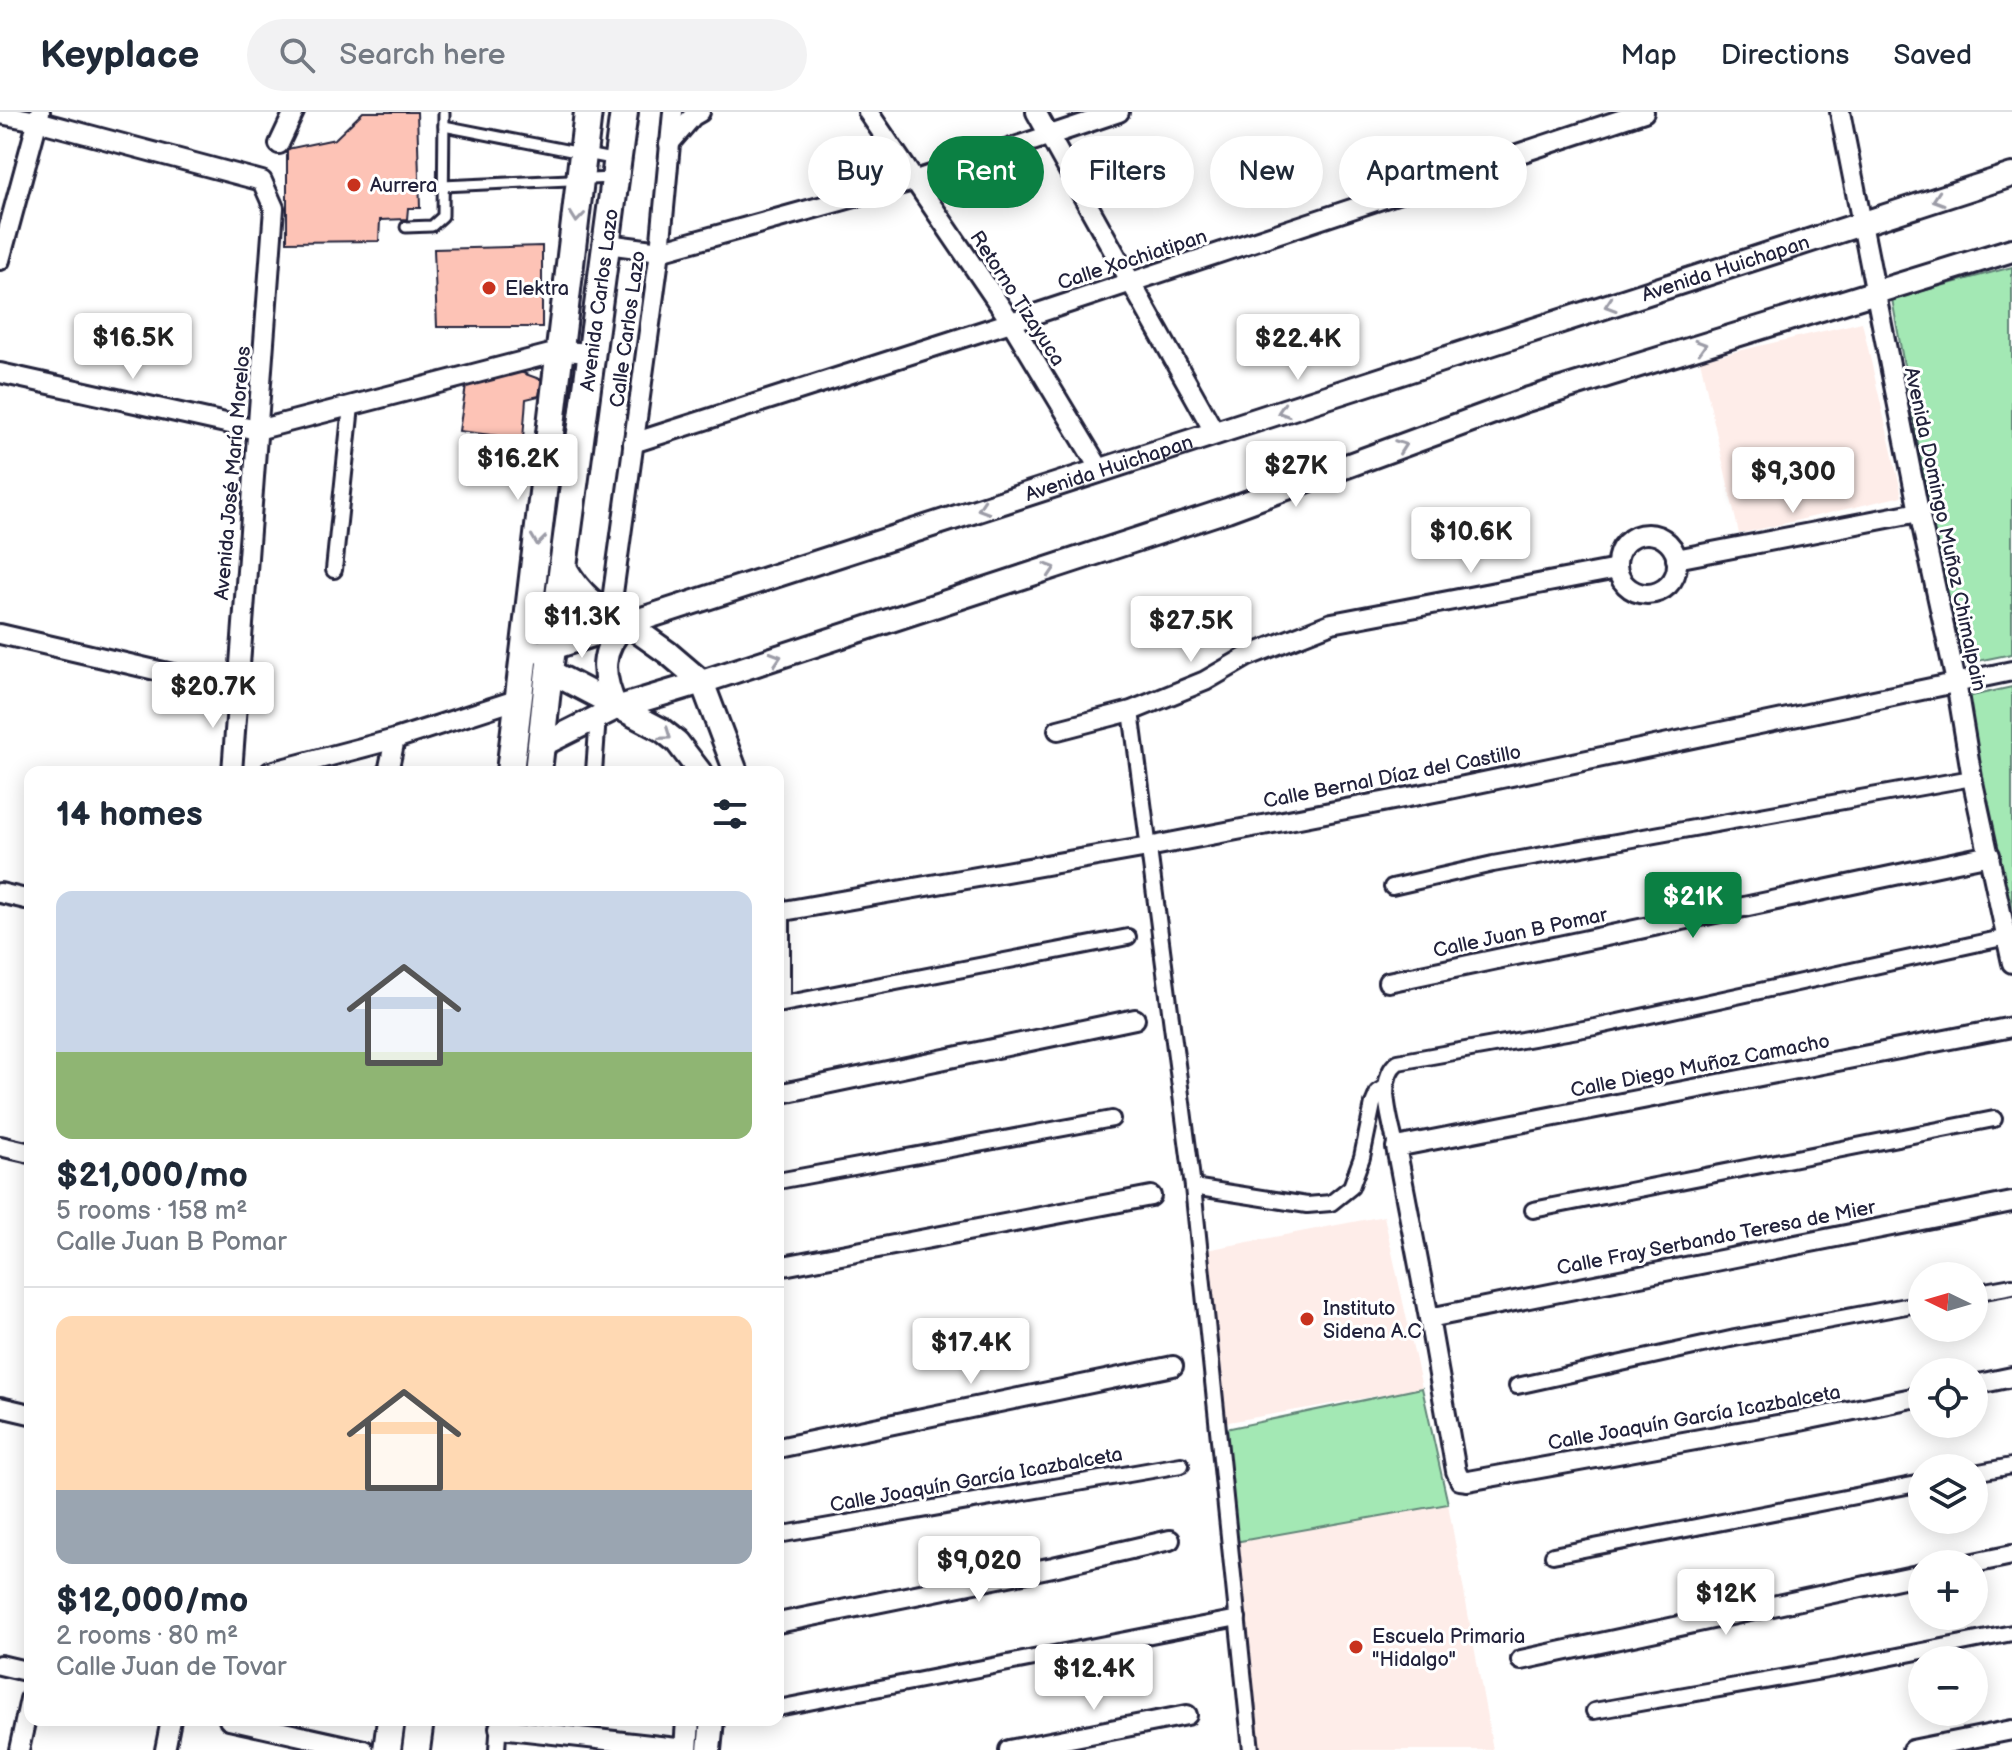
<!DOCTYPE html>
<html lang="en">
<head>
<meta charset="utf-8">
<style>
  :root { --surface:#fff; --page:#f2f2f3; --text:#1f2937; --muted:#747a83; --line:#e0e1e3; --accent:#0b8043 }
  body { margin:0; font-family:"Balsamiq Sans",sans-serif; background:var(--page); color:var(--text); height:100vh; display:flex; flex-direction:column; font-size:30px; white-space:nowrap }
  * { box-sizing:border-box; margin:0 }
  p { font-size:26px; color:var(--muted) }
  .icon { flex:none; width:44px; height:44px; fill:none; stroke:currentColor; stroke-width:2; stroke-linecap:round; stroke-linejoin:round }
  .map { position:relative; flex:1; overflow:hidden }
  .drawer { position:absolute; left:24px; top:654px; width:760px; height:960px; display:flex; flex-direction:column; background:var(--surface); border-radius:16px; box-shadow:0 4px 20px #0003 }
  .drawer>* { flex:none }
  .hud { position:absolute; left:808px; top:24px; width:760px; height:72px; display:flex; gap:16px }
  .needle { width:52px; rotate:275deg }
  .buttons { position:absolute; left:1908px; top:1150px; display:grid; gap:16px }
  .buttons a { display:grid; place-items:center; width:80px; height:80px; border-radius:50%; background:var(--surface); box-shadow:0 4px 20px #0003; font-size:40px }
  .price { position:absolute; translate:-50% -68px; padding:0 18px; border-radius:8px; background:#fff; color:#222; font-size:26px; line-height:52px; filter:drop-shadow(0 2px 4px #0008) }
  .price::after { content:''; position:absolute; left:50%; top:48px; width:24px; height:18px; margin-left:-12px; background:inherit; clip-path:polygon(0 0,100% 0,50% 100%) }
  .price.on { background:var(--accent); color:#fff }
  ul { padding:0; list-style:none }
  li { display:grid; align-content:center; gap:16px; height:424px; padding:0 32px }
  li+li { border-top:2px solid var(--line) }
  li span { display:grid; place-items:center; height:248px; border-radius:16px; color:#555 }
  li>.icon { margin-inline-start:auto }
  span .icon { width:144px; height:144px; fill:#fffc; stroke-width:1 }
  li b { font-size:34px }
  h2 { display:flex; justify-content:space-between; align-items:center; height:96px; padding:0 32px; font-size:34px }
  .chip { padding:0 28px; border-radius:36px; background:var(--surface); box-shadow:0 4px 20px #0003; font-size:28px; line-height:72px }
  .chip.on { background:var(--accent); color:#fff }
  header { display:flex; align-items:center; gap:48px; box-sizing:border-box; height:112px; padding:0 40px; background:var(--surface); border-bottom:2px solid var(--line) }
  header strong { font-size:38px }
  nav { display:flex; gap:44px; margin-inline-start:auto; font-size:28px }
  .search { width:560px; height:72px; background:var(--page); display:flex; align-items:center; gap:20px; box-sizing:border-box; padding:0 28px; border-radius:44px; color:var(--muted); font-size:30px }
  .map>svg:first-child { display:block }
  .built { fill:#feede9 }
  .green { fill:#a3e8b4; stroke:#628578; stroke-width:2 }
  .building { fill:#fdc3b6; stroke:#22223b; stroke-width:2 }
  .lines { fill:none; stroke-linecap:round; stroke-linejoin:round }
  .service-casing { stroke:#22223b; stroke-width:15 }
  .pedestrian-casing { stroke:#22223b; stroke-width:20 }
  .minor-casing { stroke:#22223b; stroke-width:24 }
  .tertiary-casing { stroke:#22223b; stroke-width:28 }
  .secondary-casing { stroke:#22223b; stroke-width:32 }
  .service { stroke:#fff; stroke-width:9 }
  .pedestrian { stroke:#fff; stroke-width:14 }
  .minor { stroke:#fff; stroke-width:18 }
  .tertiary { stroke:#fff; stroke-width:22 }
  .secondary { stroke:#fff; stroke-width:26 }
  .oneway { stroke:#9c9ca7 }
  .poi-dot { fill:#c8321e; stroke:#fff; stroke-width:3 }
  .labels { text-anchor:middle; stroke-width:6; stroke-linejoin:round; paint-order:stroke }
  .poi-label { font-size:20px; fill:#22223b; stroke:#fff; text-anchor:start }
  .street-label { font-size:20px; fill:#22223b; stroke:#fff }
</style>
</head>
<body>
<header>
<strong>Keyplace</strong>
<div class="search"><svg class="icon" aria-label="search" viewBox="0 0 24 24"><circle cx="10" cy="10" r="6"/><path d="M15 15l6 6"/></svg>Search here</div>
<nav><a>Map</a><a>Directions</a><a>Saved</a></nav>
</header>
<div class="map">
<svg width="2012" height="1638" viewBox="0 0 2012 1638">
  <rect width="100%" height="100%" fill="#fff"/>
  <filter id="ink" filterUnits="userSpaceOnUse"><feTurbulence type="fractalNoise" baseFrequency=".0125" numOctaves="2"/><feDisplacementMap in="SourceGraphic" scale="16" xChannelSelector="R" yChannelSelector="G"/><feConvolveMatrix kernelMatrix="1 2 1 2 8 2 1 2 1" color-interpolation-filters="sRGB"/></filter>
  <g filter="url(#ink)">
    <g class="built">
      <path d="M1862 210 1902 384 1739 422 1700 248Z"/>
      <path d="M1384 1104 1422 1276 1217 1312 1201 1139Z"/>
      <path d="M1448 1392 1493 1638H1245L1229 1431Z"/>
    </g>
    <g class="green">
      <path d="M2012 155V542L1958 553 1892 187Z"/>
      <path d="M2012 575V818L1967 585Z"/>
      <path d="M1422 1276 1448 1392 1229 1431 1216 1319Z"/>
    </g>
    <g class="building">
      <path d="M363 0H417L420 96H408L407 107 380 108 379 129 287 130V37L335 27Z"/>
      <path d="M542 134V215H437L434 137Z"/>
      <path d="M520 260 542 268 539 284 526 287 523 327 459 319 466 274Z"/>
    </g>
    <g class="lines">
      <g class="service-casing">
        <g id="service">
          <path d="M444 14 617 48"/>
          <path d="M443 74 612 66"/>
          <path d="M406 115 432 114 443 104 444 1"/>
        </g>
      </g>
      <g class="pedestrian-casing">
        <g id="pedestrian">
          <path d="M334 458 351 294"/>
          <path d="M1131 599 1193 1075 1251 1638"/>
          <path d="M594 660 598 604"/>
          <path d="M1392 775 1493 752 1972 666"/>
          <path d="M778 893 1128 825"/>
          <path d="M1396 1035C1392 1012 1375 967 1398 950L1595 915 2007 825"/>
          <path d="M778 1069 1112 1007"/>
          <path d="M1193 1075 1307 1093 1331 1091 1351 1075 1362 1045 1373 992 1378 980 1386 975"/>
          <path d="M1533 1098 1994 1007"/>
          <path d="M1974 1181 2012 1174"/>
          <path d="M1517 1274 1735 1226 1922 1191"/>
          <path d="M1974 1361 2012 1354"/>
          <path d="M778 1423 1181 1353"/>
          <path d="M1553 1443 1922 1371"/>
          <path d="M778 1596 1238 1506"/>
          <path d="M1594 1599 1833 1557 2012 1521"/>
          <path d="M497 1638 499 1608"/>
        </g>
      </g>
      <g class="minor-casing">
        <g id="minor">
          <path d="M868 0 1011 210 1101 359"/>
          <path d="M1036 0 1215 321"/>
          <path d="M1840 0 1919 400 1956 570 1972 666 2012 851"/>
          <path d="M0 2 37 9 262 69 274 96 232 660"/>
          <path d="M279 32 294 0"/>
          <path d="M669 32 693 4 700 0"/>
          <path d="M607 132 660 139 913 69 1119 0"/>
          <path d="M0 148 40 0"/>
          <path d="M0 261 257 318 562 239 592 241"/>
          <path d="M633 331 1011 210 1644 0"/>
          <circle cx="1647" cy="452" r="30"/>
          <path d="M1676 447 1919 400"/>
          <path d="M610 503 660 139 673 0"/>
          <path d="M0 522 237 577"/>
          <path d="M1058 618 1131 599 1205 569 1248 544 1332 511 1617 457"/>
          <path d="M270 660 395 627 519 587"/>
          <path d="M388 660 395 627"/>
          <path d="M0 781 30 788"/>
          <path d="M778 800 1148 735 1445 678 2012 559"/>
          <path d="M1388 870 1990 743"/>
          <path d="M778 982 1135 907"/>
          <path d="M0 1034 30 1041"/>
          <path d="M778 1155 1151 1084"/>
          <path d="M1429 1206 2012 1090"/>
          <path d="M1974 1273 2012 1265"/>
          <path d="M1922 1284 1800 1309 1468 1369 1460 1368 1456 1359 1429 1206 1396 1035 2012 915"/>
          <path d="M0 1295 30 1302"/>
          <path d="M778 1336 1173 1254"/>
          <path d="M1969 1452 2012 1443"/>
          <path d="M778 1511 1053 1455 1170 1428"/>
          <path d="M1521 1548 1922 1462"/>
          <path d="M0 1553 30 1560"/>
          <path d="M229 1608 364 1638"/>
          <path d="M499 1616 686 1637"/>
          <path d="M19 1638 30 1587"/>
          <path d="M165 1638 171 1608"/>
          <path d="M1009 1638 1187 1603"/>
          <path d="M1912 1638 2012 1618"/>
        </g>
      </g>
      <g class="tertiary-casing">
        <g id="tertiary">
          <path id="s1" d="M540 540 2012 63"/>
          <path d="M549 559 662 618 677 630 700 660"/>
          <path d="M616 596C601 563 599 538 626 511L668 541 702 570 736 660"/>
          <path d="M542 633 616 596 702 570 1227 398 1526 288 2012 138"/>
          <path d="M778 798V881"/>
          <path d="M686 1638 688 1608"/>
          <path d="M709 1638 712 1608"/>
        </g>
      </g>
      <g class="secondary-casing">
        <g id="secondary">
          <path d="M563 456C580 485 595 497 626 511"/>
          <path d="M510 660 588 0"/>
          <path id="s2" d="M538 660 549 559 624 0"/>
          <path d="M387 1638 391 1608"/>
          <path d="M416 1638 420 1608"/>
        </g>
      </g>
      <use href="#service" class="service"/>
      <use href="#pedestrian" class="pedestrian"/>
      <use href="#minor" class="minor"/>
      <use href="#tertiary" class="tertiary"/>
      <use href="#secondary" class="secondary"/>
    </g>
    <defs><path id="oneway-chevron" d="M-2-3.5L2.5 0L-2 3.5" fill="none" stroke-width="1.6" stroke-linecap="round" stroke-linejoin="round" transform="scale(2)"/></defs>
    <g class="oneway">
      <use href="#oneway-chevron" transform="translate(1938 87) rotate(162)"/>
      <use href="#oneway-chevron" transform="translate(577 105) rotate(96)"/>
      <use href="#oneway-chevron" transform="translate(1610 193) rotate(162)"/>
      <use href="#oneway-chevron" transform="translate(1701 234) rotate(-17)"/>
      <use href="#oneway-chevron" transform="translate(1283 299) rotate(162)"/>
      <use href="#oneway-chevron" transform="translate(1401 334) rotate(-20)"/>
      <use href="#oneway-chevron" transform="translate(983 396) rotate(162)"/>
      <use href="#oneway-chevron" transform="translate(538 428) rotate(97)"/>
      <use href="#oneway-chevron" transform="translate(1050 457) rotate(-18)"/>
      <use href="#oneway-chevron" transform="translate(776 546) rotate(-18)"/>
      <use href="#oneway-chevron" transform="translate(666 623) rotate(35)"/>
    </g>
  </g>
  <g class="poi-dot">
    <circle cx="354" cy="73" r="8"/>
    <circle cx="489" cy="176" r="8"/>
    <circle cx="1307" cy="1207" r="8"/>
    <circle cx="1356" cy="1535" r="8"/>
  </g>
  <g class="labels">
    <g class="poi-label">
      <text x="370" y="80">Aurrera</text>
      <text x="505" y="183">Elektra</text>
      <text x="1323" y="1203">Instituto<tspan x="1323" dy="23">Sidena A.C</tspan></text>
      <text x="1372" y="1531">Escuela Primaria<tspan x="1372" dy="23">"Hidalgo"</tspan></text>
    </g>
    <g class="street-label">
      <text transform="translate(1132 147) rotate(-18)" y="7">Calle Xochiatipan</text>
      <text dy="7" stroke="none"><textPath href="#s1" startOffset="1246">Avenida Huichapan</textPath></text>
      <text transform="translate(1018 186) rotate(57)" y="7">Retorno Tizayuca</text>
      <text dy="7" stroke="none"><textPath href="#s2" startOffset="476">Avenida Carlos Lazo</textPath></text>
      <text transform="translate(627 217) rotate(-82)" y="7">Calle Carlos Lazo</text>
      <text dy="7" stroke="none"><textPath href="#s1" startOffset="598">Avenida Huichapan</textPath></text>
      <text transform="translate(232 361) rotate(-85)" y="7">Avenida José María Morelos</text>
      <text transform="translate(1946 417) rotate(78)" y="7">Avenida Domingo Muñoz Chimalpain</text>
      <text transform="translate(1392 664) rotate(-11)" y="7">Calle Bernal Díaz del Castillo</text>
      <text transform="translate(1520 820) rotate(-12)" y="7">Calle Juan B Pomar</text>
      <text transform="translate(1700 953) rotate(-11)" y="7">Calle Diego Muñoz Camacho</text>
      <text transform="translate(1716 1125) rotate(-11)" y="7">Calle Fray Serbando Teresa de Mier</text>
      <text transform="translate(1694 1305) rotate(-10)" y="7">Calle Joaquín García Icazbalceta</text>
      <text transform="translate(976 1367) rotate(-10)" y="7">Calle Joaquín García Icazbalceta</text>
    </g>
  </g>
</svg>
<div class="buttons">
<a><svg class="needle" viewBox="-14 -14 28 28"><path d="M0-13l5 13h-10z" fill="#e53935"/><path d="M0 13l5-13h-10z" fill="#747a83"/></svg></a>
<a><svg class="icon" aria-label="locate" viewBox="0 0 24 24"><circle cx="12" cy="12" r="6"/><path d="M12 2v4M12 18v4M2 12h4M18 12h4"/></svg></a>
<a><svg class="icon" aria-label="layers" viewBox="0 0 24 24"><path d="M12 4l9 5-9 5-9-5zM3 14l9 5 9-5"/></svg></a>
<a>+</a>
<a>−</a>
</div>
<b class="price" style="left:133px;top:269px">$16.5K</b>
<b class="price" style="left:1298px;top:270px">$22.4K</b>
<b class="price" style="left:518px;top:390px">$16.2K</b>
<b class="price" style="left:1296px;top:397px">$27K</b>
<b class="price" style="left:1793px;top:403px">$9,300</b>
<b class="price" style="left:1471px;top:463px">$10.6K</b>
<b class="price" style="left:582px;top:548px">$11.3K</b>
<b class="price" style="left:1191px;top:552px">$27.5K</b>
<b class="price" style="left:213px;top:618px">$20.7K</b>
<b class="price on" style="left:1693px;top:828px">$21K</b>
<b class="price" style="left:971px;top:1274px">$17.4K</b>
<b class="price" style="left:979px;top:1492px">$9,020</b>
<b class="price" style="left:1726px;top:1525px">$12K</b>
<b class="price" style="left:1094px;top:1600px">$12.4K</b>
<div class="hud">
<a class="chip">Buy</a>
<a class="chip on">Rent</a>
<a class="chip">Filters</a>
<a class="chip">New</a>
<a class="chip">Apartment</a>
</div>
<section class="drawer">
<h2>14 homes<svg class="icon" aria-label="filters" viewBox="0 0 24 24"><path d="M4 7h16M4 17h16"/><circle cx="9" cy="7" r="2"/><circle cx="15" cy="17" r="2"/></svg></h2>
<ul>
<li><span style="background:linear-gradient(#c9d6e8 65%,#8fb573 0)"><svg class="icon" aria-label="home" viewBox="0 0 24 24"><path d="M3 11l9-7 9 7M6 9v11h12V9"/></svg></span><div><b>$21,000/mo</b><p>5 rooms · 158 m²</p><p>Calle Juan B Pomar</p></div></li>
<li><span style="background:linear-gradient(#ffd9b3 70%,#9aa5b1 0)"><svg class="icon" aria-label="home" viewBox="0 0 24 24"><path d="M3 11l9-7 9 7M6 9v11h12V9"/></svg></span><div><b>$12,000/mo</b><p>2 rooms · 80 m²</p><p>Calle Juan de Tovar</p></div></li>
</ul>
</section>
</div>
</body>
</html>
